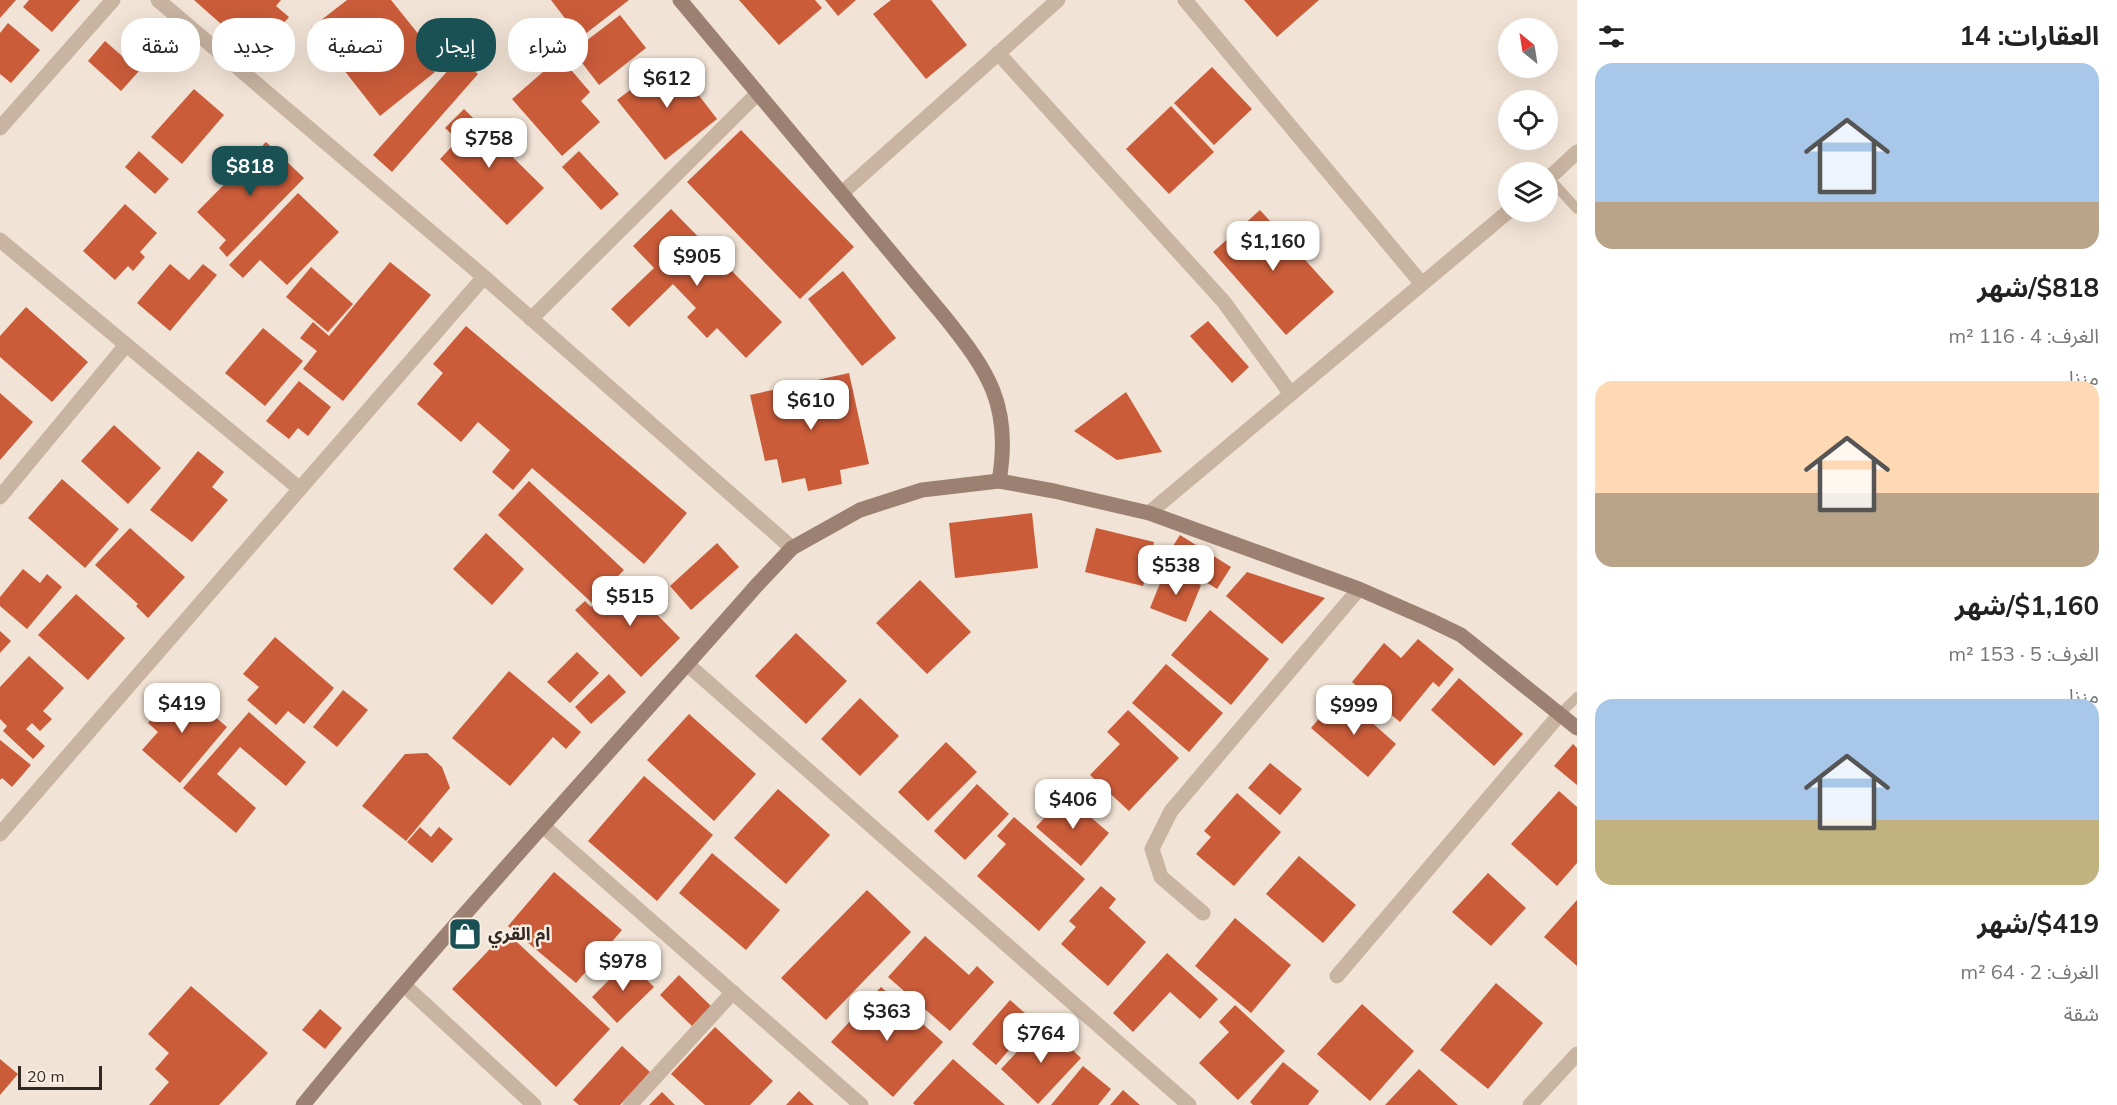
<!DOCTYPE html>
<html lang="ar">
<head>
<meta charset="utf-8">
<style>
  :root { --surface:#fff; --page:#f6f6f6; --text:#222; --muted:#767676; --accent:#195155 }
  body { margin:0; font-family:Mulish,"Noto Sans Arabic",sans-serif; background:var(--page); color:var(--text); direction:rtl; height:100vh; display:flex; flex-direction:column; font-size:22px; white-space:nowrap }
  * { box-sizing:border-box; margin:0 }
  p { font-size:20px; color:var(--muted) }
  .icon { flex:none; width:33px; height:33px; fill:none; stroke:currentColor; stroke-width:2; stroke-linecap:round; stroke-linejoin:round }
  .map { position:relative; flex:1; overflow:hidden; direction:ltr }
  .side { display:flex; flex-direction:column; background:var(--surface); width:540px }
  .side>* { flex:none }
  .hud { position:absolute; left:18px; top:18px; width:570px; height:54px; direction:rtl; display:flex; gap:12px }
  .needle { width:39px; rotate:330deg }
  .fabs { position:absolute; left:1498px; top:18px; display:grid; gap:12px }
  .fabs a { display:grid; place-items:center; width:60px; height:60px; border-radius:50%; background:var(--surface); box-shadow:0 6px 24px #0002; font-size:30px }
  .scale { position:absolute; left:18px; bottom:15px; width:84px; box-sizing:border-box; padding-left:6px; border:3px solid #332924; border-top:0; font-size:16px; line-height:21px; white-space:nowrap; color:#332924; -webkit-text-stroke:4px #f9eee1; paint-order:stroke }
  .price { position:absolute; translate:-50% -51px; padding:0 14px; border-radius:12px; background:#fff; color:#222; font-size:20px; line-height:39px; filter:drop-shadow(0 2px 3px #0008) }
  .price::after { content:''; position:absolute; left:50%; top:36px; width:18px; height:14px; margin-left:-9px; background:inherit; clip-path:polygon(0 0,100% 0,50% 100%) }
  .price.active { background:var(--accent); color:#fff }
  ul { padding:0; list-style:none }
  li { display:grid; align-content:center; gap:12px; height:318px; padding:0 18px }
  li span { display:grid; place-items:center; height:186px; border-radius:18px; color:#555 }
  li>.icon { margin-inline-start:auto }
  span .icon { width:108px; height:108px; fill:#fffc; stroke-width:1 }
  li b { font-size:26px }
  h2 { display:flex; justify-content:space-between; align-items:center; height:72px; padding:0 18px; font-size:26px }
  .chip { padding:0 21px; border-radius:24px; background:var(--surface); box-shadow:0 6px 24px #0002; font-size:21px; line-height:54px }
  .chip.active { background:var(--accent); color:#fff }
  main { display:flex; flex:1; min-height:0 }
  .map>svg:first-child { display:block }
  .building { fill:#ca5c3a }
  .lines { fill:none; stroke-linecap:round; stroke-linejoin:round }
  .lane { stroke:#c9b3a1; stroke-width:10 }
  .street { stroke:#c9b3a1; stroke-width:15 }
  .secondary { stroke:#9c8173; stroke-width:15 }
  .labels { text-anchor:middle; stroke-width:5; stroke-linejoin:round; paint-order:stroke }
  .poi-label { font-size:18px; font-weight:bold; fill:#332924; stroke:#f9eee1; text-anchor:start }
</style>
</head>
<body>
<main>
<section class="side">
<h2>العقارات: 14<svg class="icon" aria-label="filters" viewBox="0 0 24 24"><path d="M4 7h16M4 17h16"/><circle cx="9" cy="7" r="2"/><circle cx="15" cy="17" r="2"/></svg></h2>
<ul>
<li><span style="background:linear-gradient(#a9c7e8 75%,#b9a48a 0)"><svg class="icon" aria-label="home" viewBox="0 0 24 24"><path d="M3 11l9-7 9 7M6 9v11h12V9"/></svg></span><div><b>$818/شهر</b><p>الغرف: 4 · 116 m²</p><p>منزل</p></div></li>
<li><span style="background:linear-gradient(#ffd9b3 60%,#b9a48a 0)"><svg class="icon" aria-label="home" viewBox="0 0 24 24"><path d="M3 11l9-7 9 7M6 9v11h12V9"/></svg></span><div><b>$1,160/شهر</b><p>الغرف: 5 · 153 m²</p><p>منزل</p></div></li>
<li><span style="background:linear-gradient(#a9c7e8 65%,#c2b280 0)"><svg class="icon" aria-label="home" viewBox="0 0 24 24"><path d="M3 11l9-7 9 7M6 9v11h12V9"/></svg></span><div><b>$419/شهر</b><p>الغرف: 2 · 64 m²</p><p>شقة</p></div></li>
</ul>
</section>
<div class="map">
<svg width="1577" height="1105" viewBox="0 0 1577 1105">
  <rect width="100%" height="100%" fill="#f1e3d5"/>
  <g class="building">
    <path d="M0 0H16L0 18Z"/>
    <path d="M29 0H80L52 32 23 7Z"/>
    <path d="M194 0H281L276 6 289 17 256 55Z"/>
    <path d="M347 0H391L428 46 420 52 435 72 380 116 311 28Z"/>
    <path d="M551 0H629L580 38Z"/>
    <path d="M739 0H815L822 8 779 45Z"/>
    <path d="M825 0H856L838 16Z"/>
    <path d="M891 0H931L967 45 926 79 873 14Z"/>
    <path d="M1244 0H1319L1277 37Z"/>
    <path d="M620 15 646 48 599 85 573 51Z"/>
    <path d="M8 23 40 50 11 83 0 74V33Z"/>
    <path d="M105 41 139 71 121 91 88 61Z"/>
    <path d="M560 57 590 92 581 101 600 122 562 156 512 99Z"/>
    <path d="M459 58 478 74 392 172 373 155Z"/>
    <path d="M671 59 717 119 665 160 617 100Z"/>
    <path d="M1212 67 1252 109 1214 145 1174 103Z"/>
    <path d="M194 89 224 115 182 164 151 137Z"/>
    <path d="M1171 106 1214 152 1169 194 1126 149Z"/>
    <path d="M464 109 544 188 507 225 440 159 458 140 445 128Z"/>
    <path d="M741 130 854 247 800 299 687 182Z"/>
    <path d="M266 142 304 178 227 257 219 248 226 240 197 212Z"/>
    <path d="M139 151 169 179 155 194 125 167Z"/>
    <path d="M579 151 619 194 601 210 562 167Z"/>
    <path d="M298 193 339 232 287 285 260 260 243 278 229 265Z"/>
    <path d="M125 204 157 233 140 252 145 257 133 271 128 266 115 280 83 251Z"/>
    <path d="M671 209 782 322 746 358 717 328 707 338 687 317 696 308 673 284 629 327 611 309 654 268 633 246Z"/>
    <path d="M1260 210 1334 292 1286 335 1213 252Z"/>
    <path d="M390 262 431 295 343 401 303 369 317 351 300 338 313 322 329 336Z"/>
    <path d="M170 264 189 280 203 264 217 275 170 331 137 303Z"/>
    <path d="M311 267 353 304 328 332 286 297Z"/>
    <path d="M843 271 896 338 862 366 808 299Z"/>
    <path d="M26 307 88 362 52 402 0 357V336Z"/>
    <path d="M1208 321 1249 367 1232 383 1190 336Z"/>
    <path d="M466 326 687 513 644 564 532 468 513 490 492 472 510 450 478 422 461 442 417 404 443 373 433 364Z"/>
    <path d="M263 328 303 361 265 406 225 373Z"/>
    <path d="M849 373 869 464 840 470 842 484 808 491 805 478 782 483 777 459 765 461 750 395Z"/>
    <path d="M299 381 331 407 308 436 298 428 289 439 266 421Z"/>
    <path d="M1126 392 1162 452 1117 460 1074 431Z"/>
    <path d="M0 393 33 422 0 460Z"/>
    <path d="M114 425 161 468 128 504 81 461Z"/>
    <path d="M198 451 224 472 212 487 228 500 192 542 150 510Z"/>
    <path d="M62 479 119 529 85 568 28 518Z"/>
    <path d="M529 481 624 570 592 603 498 515Z"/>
    <path d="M1032 513 1038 568 955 578 949 523Z"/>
    <path d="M130 528 185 577 148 618 136 606 138 604 95 565Z"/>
    <path d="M1096 528 1154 542 1143 586 1085 572Z"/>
    <path d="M486 533 524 569 492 605 453 569Z"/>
    <path d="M1180 535 1231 567 1217 589 1166 557Z"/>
    <path d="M717 543 739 567 691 610 670 586Z"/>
    <path d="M23 569 40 583 47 574 62 587 27 629 0 606V597Z"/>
    <path d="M1165 571 1201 585 1186 622 1150 608Z"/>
    <path d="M1247 572 1325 598 1282 644 1226 596Z"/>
    <path d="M621 578 680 638 641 677 575 610 585 601 591 607Z"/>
    <path d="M920 580 971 632 927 674 876 623Z"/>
    <path d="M76 594 125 638 88 680 38 635Z"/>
    <path d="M1210 610 1269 659 1231 705 1171 655Z"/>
    <path d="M0 631 11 641 0 653Z"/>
    <path d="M796 633 847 681 806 724 755 676Z"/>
    <path d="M275 637 334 688 304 724 288 711 276 725 247 700 259 687 243 674Z"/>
    <path d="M1418 639 1454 669 1439 687 1433 682 1400 722 1352 682 1384 643 1401 658Z"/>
    <path d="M577 652 599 673 570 703 547 682Z"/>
    <path d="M29 656 64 688 43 711 52 719 40 731 32 723 26 729 45 746 33 759 3 731 7 726 0 719V687Z"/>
    <path d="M1166 664 1223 713 1189 752 1132 703Z"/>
    <path d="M509 671 581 732 566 749 553 737 510 786 452 738Z"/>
    <path d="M609 674 626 692 591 724 575 707Z"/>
    <path d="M1459 678 1523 734 1494 766 1431 710Z"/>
    <path d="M179 686 227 727 180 783 142 750 158 732 148 723Z"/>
    <path d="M343 690 368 710 337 747 313 727Z"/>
    <path d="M1340 694 1396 744 1368 777 1311 728Z"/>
    <path d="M860 698 899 736 860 776 821 739Z"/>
    <path d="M1128 710 1179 758 1129 811 1090 775 1120 744 1107 732Z"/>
    <path d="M249 712 306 762 286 786 240 747 217 774 256 808 236 833 183 788Z"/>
    <path d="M689 714 756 774 714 821 647 760Z"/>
    <path d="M0 740 31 765 12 787 2 778 0 780Z"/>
    <path d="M946 742 977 772 928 821 898 792Z"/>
    <path d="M1573 744 1577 748V785L1554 766Z"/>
    <path d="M427 753 442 767 450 788 406 841 362 806 405 754Z"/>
    <path d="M1270 763 1302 789 1280 815 1248 788Z"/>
    <path d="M644 776 713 835 657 901 588 841Z"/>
    <path d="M977 784 1009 814 965 860 934 831Z"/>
    <path d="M778 789 830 835 786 884 734 838Z"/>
    <path d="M1559 791 1577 807V863L1557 886 1511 844Z"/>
    <path d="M1237 793 1281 832 1234 886 1196 854 1211 837 1204 831Z"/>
    <path d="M1065 795 1109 833 1081 866 1036 827Z"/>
    <path d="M1014 817 1085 879 1039 931 977 876 1006 844 997 836Z"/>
    <path d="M420 827 431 837 439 827 453 839 432 863 407 842Z"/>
    <path d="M712 853 780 910 746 950 679 893Z"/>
    <path d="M1299 856 1356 905 1323 943 1266 894Z"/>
    <path d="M554 872 622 930 576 983 508 926Z"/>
    <path d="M1488 873 1526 908 1491 946 1452 912Z"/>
    <path d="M1101 886 1116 899 1109 908 1146 942 1108 986 1061 944 1076 927 1069 921Z"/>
    <path d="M867 890 911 932 826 1020 781 978Z"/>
    <path d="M1577 900V966L1544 937Z"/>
    <path d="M1235 918 1291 965 1251 1013 1195 966Z"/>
    <path d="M506 932 610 1029 556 1087 452 989Z"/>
    <path d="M925 936 969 975 977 966 994 982 950 1031 888 977Z"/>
    <path d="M1167 953 1218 999 1200 1019 1170 992 1133 1032 1113 1013Z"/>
    <path d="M628 961 654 987 617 1023 592 997Z"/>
    <path d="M679 975 711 1006 692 1026 660 995Z"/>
    <path d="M1496 983 1543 1023 1488 1089 1440 1050Z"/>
    <path d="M191 986 268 1053 219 1105H149L169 1082 155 1069 169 1053 148 1034Z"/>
    <path d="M881 987 943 1042 893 1097 831 1042Z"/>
    <path d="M1010 1000 1034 1021 996 1065 972 1044Z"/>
    <path d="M1362 1004 1414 1051 1370 1101 1317 1054Z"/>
    <path d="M1235 1005 1285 1051 1238 1100 1199 1063 1229 1032 1219 1022Z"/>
    <path d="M320 1009 342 1028 325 1049 302 1030Z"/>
    <path d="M1044 1023 1081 1058 1038 1104 1001 1069Z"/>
    <path d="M715 1027 773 1081 750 1105H705L671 1074Z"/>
    <path d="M622 1046 650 1072 620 1105H579L573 1100Z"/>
    <path d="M0 1059 18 1074 0 1095Z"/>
    <path d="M953 1059 1005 1105H915L913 1103Z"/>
    <path d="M1283 1062 1319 1091 1308 1105H1253L1250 1102Z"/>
    <path d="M1083 1066 1111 1089 1098 1105H1051Z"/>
    <path d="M1419 1069 1458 1105H1385Z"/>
    <path d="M1123 1090 1140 1105H1110Z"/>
    <path d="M799 1091 814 1105H786Z"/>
    <path d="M662 1092 675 1105H649Z"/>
  </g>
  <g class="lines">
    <g class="lane">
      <path d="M1549 178 1577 209"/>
      <path d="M1560 714 1577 697"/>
    </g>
    <g class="street">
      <path d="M158 0 484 277 792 548"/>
      <path d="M1185 0 1422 284"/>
      <path d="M998 53 1224 302 1291 394"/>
      <path d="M0 128 113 0"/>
      <path d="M1548 179 1577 152"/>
      <path d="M842 193 1058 0"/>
      <path d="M0 240 300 489"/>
      <path d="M531 319 758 93"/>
      <path d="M0 497 126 345"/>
      <path d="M1149 513 1509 211"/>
      <path d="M687 664 1189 1105"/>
      <path d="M543 826 861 1105"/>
      <path d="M0 834 484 277"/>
      <path d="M1203 913 1161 877 1152 849 1171 811 1359 589"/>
      <path d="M1337 976 1560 714"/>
      <path d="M404 985 534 1105"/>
      <path d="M630 1105 733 992"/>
      <path d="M1530 1105 1577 1054"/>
    </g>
    <g class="secondary">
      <path d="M680 0 944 316C989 372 1012 406 999 481"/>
      <path d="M303 1105C448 927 605 758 757 585L792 548 860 510 922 490 999 481 1054 491 1149 513 1359 589 1430 620 1461 635 1577 728"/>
    </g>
  </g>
  <defs>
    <g id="shop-square" transform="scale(1.725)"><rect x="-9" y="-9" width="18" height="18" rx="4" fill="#195155" stroke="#f9eee1"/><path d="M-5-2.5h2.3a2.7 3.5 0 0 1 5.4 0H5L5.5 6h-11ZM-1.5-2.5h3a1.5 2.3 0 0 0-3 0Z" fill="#fff"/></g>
  </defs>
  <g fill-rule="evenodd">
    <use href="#shop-square" x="465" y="934"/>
  </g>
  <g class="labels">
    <g class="poi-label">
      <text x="488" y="940">ام القري</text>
    </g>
  </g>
</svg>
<div class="fabs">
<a><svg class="needle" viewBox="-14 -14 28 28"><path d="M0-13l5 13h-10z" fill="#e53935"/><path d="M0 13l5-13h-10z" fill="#767676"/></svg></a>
<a><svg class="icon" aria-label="locate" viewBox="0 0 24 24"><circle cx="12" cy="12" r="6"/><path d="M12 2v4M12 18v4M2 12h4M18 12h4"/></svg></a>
<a><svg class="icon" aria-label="layers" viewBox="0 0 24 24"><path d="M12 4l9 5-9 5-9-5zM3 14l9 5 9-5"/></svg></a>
</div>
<div class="scale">20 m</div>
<b class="price" style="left:667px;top:109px">$612</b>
<b class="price" style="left:489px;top:169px">$758</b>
<b class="price active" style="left:250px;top:197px">$818</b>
<b class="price" style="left:1273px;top:272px">$1,160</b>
<b class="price" style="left:697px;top:287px">$905</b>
<b class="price" style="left:811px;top:431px">$610</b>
<b class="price" style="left:1176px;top:596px">$538</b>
<b class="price" style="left:630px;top:627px">$515</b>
<b class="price" style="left:182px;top:734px">$419</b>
<b class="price" style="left:1354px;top:736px">$999</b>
<b class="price" style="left:1073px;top:830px">$406</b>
<b class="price" style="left:623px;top:992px">$978</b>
<b class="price" style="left:887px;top:1042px">$363</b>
<b class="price" style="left:1041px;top:1064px">$764</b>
<div class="hud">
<a class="chip">شراء</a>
<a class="chip active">إيجار</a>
<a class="chip">تصفية</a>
<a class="chip">جديد</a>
<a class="chip">شقة</a>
</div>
</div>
</main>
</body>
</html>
